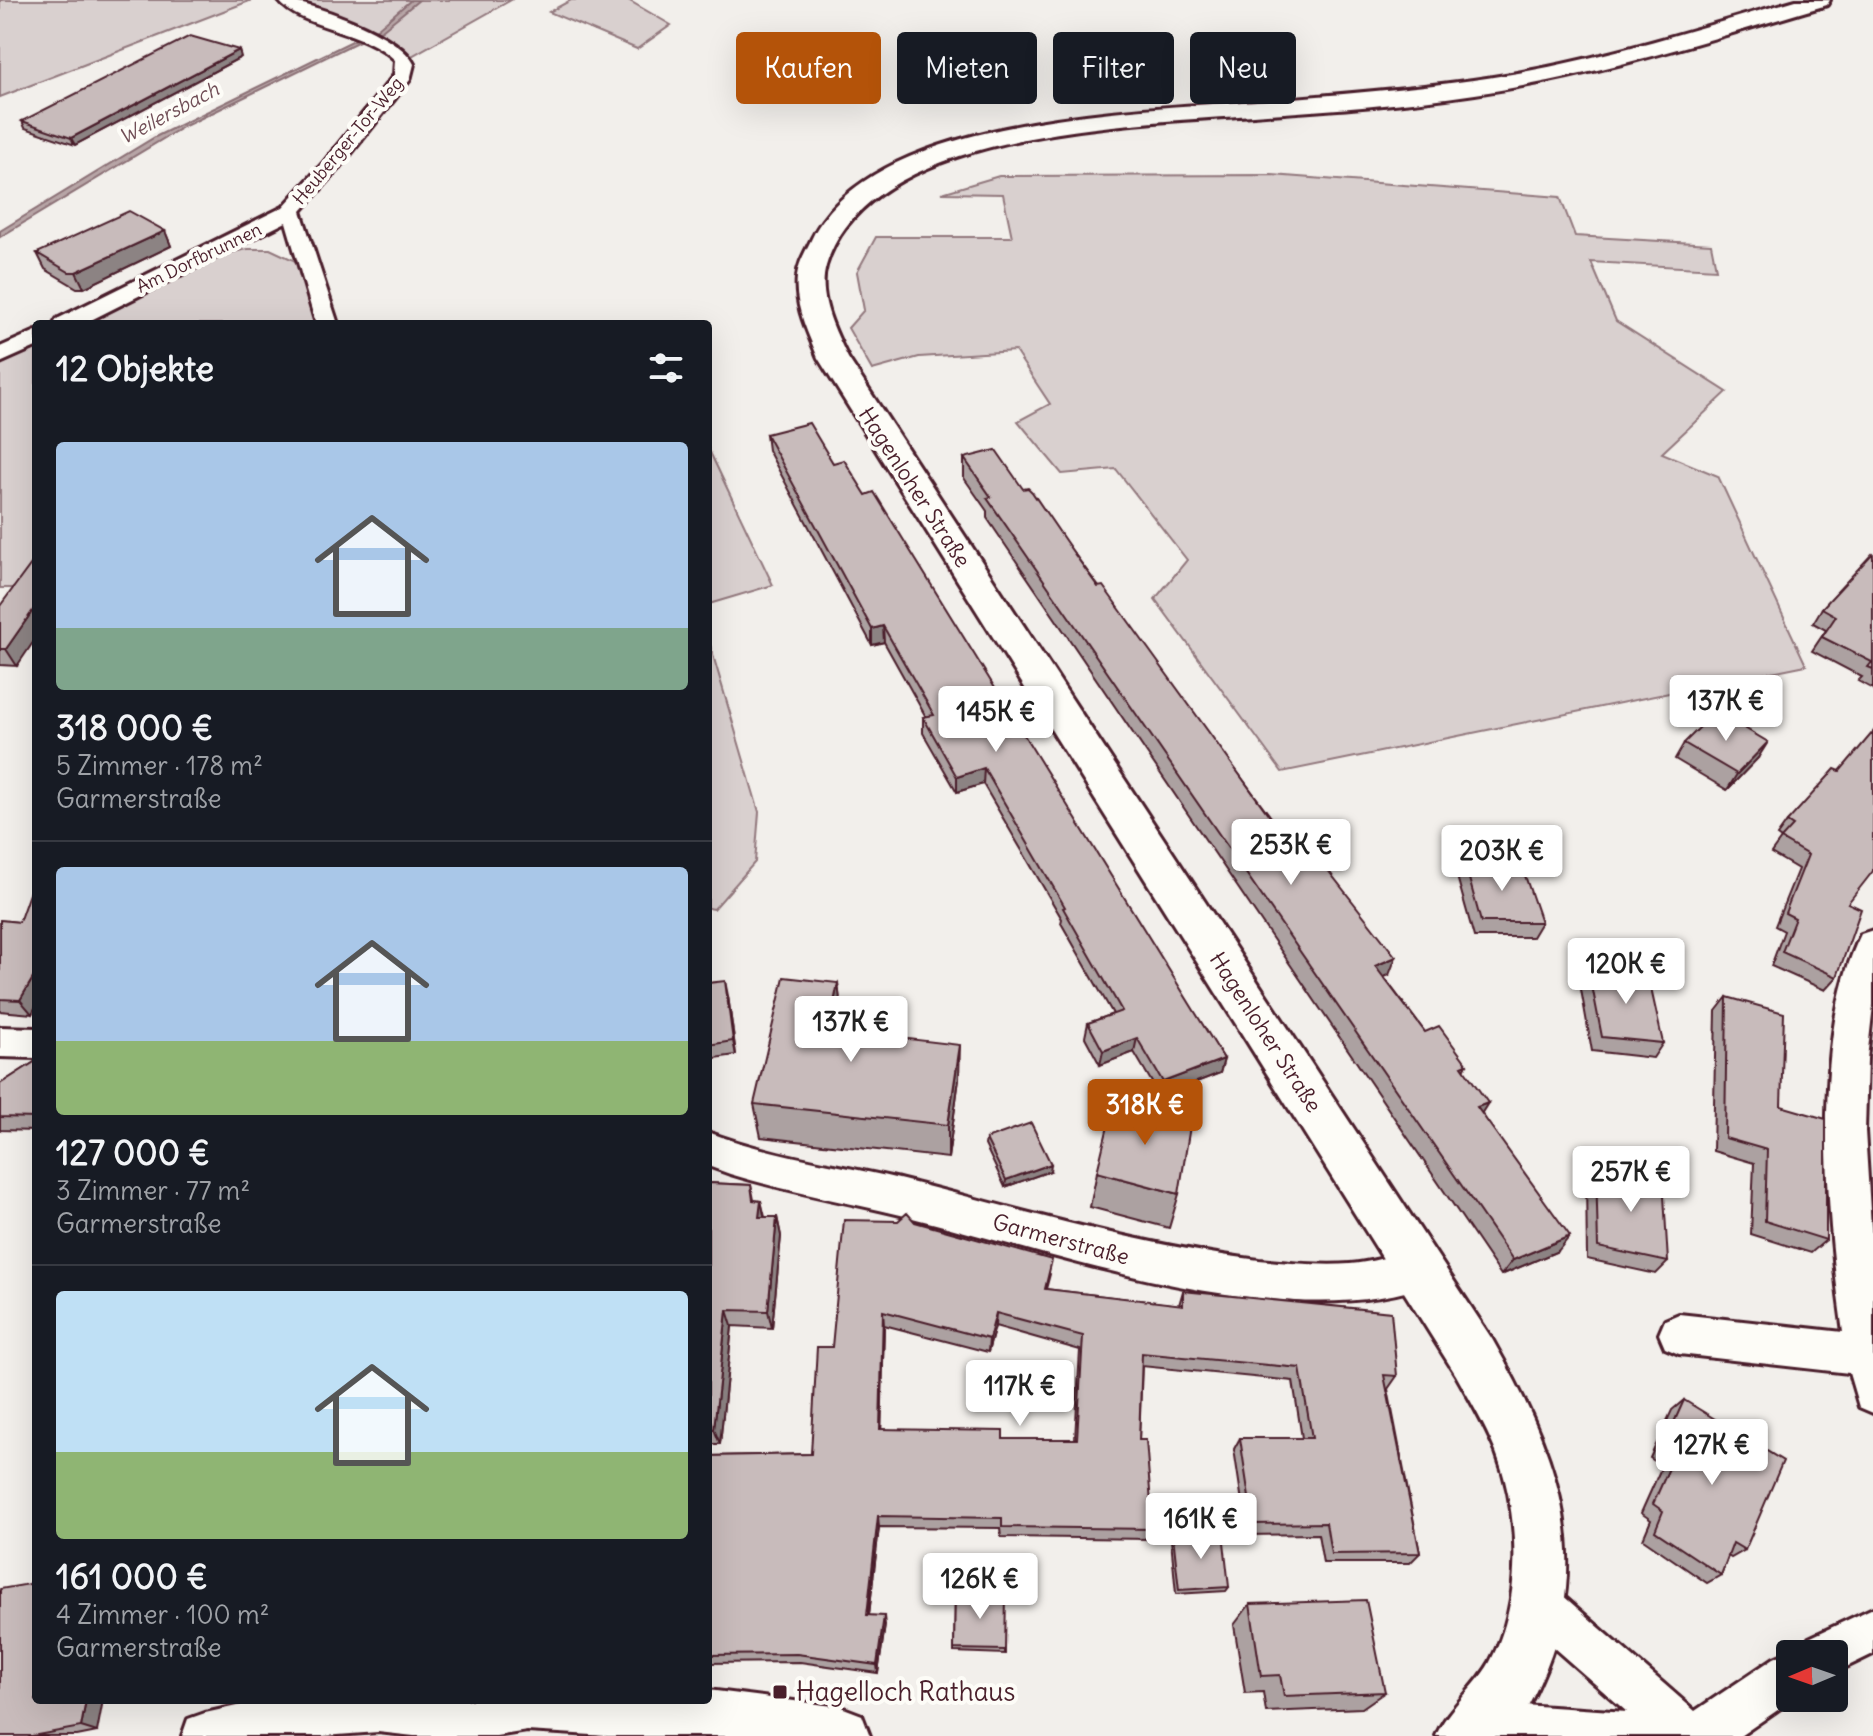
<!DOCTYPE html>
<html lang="de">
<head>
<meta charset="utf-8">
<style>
  :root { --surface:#171b24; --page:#242831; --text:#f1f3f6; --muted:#9ea1a6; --line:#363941; --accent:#b45309 }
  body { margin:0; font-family:Delius,sans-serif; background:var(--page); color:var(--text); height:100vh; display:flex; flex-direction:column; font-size:30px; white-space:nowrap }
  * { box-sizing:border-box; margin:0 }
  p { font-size:26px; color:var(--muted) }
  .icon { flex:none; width:44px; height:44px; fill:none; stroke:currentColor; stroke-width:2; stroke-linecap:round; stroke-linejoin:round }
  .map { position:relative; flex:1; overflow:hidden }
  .details { position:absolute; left:32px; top:320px; width:680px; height:1384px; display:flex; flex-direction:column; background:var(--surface); border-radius:8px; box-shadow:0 8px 32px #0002 }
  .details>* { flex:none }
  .hud { position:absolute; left:736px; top:32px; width:760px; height:72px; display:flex; gap:16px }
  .needle { width:52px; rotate:268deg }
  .tools { position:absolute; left:1776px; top:1640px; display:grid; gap:16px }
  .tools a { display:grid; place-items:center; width:72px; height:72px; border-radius:8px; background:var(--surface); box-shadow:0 8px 32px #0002; font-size:40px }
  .price { position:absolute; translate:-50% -68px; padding:0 18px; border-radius:8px; background:#fff; color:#222; font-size:26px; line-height:52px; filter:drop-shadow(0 2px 4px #0008) }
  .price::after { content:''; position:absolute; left:50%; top:48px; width:24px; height:18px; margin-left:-12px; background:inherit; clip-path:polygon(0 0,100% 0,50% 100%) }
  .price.active { background:var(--accent); color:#fff }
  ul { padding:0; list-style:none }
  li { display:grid; align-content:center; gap:16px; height:424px; padding:0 24px }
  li+li { border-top:2px solid var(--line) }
  li span { display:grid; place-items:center; height:248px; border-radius:8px; color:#555 }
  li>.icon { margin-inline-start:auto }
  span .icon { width:144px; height:144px; fill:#fffc; stroke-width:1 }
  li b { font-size:34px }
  h2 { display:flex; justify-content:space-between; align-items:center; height:96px; padding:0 24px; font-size:34px }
  .tag { padding:0 28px; border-radius:8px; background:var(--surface); box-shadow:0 8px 32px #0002; font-size:28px; line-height:72px }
  .tag.active { background:var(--accent); color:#fff }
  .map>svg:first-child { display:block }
  .green { fill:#d9d0cf; stroke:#92787d; stroke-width:2 }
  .water { fill:#b7a5a6; stroke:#8b6f75; stroke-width:2 }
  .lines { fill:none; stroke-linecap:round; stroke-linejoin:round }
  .minor-casing { stroke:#4a1f2b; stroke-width:6 }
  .tertiary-casing { stroke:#4a1f2b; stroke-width:6 }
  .minor { fill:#fdfcf7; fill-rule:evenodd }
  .tertiary { fill:#fdfcf7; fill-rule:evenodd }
  .wall { fill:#aca1a1; stroke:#4a1f2b; stroke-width:2; fill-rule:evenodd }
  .shaded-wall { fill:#8c8383; stroke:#4a1f2b; stroke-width:2 }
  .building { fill:#c8bbbb; stroke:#4a1f2b; stroke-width:2; fill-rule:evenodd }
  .poi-dot { fill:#4a1f2b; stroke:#fdfcf7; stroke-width:3 }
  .labels { text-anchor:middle; stroke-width:8; stroke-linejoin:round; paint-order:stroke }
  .far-street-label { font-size:18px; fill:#4a1f2b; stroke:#fdfcf7 }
  .far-water-label { font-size:20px; font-style:italic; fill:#704e56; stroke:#fdfcf7 }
  .street-label { font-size:22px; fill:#4a1f2b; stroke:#fdfcf7 }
  .near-poi-label { font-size:26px; fill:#4a1f2b; stroke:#fdfcf7; text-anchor:start }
</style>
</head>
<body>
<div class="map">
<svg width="1873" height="1736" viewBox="0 0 1873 1736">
  <rect width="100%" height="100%" fill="#f2efeb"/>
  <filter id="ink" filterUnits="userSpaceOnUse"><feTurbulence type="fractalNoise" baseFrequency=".0125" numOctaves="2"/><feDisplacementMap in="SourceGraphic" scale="16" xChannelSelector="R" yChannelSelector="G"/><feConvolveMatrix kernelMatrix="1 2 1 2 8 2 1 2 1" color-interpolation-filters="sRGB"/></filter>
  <g filter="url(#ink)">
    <g class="green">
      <path d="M0 0H252L0 97Z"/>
      <path d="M296 0H511L408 58 342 20Z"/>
      <path d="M571 0H628L671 25 637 49 549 12Z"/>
      <path d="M1272 175 1560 197 1575 236 1711 244 1716 269 1591 262 1616 321 1727 392 1662 453 1718 476 1806 665 1282 772 1155 599 1187 560 1116 469 1062 474 1018 421 1050 404 1015 351 919 357 872 370 848 328 864 310 857 272 876 237H1012L1003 194 942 193 999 176Z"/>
      <path d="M248 249H270L302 264 319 324H77L223 254Z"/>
      <path d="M36 343V588H0V361Z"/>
      <path d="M708 448 773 585 709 604 708 602Z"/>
      <path d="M708 638 759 812 755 862 714 909 708 908Z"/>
    </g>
    <path class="water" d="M411 0H419L382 30 183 127 0 237V231L155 137 377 29Z"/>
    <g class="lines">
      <g class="minor-casing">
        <g id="minor">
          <path d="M278 0C307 0 402 35 414 64L410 80 338 170 301 211 338 324H316L286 222 83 324H54L57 319 283 207 324 162 394 75 395 60C363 28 302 30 278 0Z"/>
          <path d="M36 331V347L0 363V347Z"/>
          <path d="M1873 930V1005L1867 1059 1865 1131 1873 1259V1413L1859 1407 1849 1373 1679 1354 1665 1348 1659 1334 1665 1320 1679 1314 1843 1332C1827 1221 1810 1036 1861 934Z"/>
          <path d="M0 1027 36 1028V1058L0 1057Z"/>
          <path d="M708 1132C771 1156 838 1164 903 1180 1021 1210 1138 1245 1259 1260 1289 1263 1320 1266 1350 1264 1376 1263 1409 1247 1433 1257L1438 1270 1433 1283C1294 1338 1065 1257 924 1221 860 1204 794 1194 730 1174L708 1166Z"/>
          <path d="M1537 1581 1553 1587 1695 1711 1774 1658 1790 1651 1797 1654H1790V1698H1795L1740 1736H1460L1456 1725 1463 1709 1479 1702 1627 1712 1521 1619 1515 1603 1521 1587Z"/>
          <path d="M1873 1608V1654L1834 1673V1654H1802L1809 1638Z"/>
          <path d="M264 1700H444L465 1713 472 1729 469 1736H414L378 1732 324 1736H182L188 1719 205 1713Z"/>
        </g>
      </g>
      <g class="tertiary-casing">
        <g id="tertiary">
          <path d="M1796 0H1830L1827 5C1711 39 1595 77 1475 94 1402 105 1327 110 1253 115 1135 124 867 128 826 266 817 296 835 331 848 358L1492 1339C1552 1444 1595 1548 1546 1668 1536 1692 1525 1717 1507 1736H1436C1448 1707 1474 1690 1490 1662 1523 1601 1520 1515 1496 1452 1485 1425 1470 1400 1456 1375L818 358C808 333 794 306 797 277 798 263 806 251 812 238 873 115 1136 110 1257 101 1329 95 1402 90 1473 80 1584 65 1689 31 1796 0Z"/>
          <path d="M708 1690 841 1707 862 1715 870 1736H608L527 1731 496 1736H423L420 1729 428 1708 443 1700H708Z"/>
        </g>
      </g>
      <use href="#minor" class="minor"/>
      <use href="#tertiary" class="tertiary"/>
    </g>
    <g class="wall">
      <path d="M241 57 75 145 25 128 22 121Z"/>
      <path d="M165 231 171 246 84 288H77L45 269 37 253Z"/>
      <path d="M766 434 833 463 866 495 1224 1059 1220 1073 1160 1096 1134 1052 1100 1065 1085 1037 1088 1023 1113 1014 1061 923 1062 919 983 784 957 792 923 733V717H926L884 642 872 645 768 450Z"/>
      <path d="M964 458 1023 489 1073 552 1389 975 1384 977 1425 1032 1467 1064 1464 1070 1482 1113 1558 1251 1501 1275 987 518V511L964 478Z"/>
      <path d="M1873 555V689L1858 681 1862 677 1812 651 1826 630 1813 623 1822 608Z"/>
      <path d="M0 606 17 666 0 665Z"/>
      <path d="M1684 743 1758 758 1727 790 1675 759Z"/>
      <path d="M1840 771 1848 903 1837 977 1825 990 1771 966 1784 931 1775 926 1798 869 1771 853 1781 839 1777 836 1787 822Z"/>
      <path d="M1465 864 1541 922 1532 937H1474L1458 880Z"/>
      <path d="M36 891V1006L32 1014 0 1011V920L19 922Z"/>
      <path d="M1589 970 1663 1043 1653 1058 1592 1051 1580 984Z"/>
      <path d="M708 983 728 996 736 1055 708 1059Z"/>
      <path d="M838 983 842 1019 845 1031 959 1079 948 1158 761 1137 754 1104Z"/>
      <path d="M1727 997 1781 1106 1826 1240 1811 1253 1751 1234 1754 1163 1713 1151 1716 1011Z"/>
      <path d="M36 1061V1131L0 1130V1084Z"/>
      <path d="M986 1139 1050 1171 1005 1187 985 1145Z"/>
      <path d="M1596 1165 1668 1262 1656 1274 1587 1259 1586 1178Z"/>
      <path d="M1097 1172 1179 1194 1169 1228 1090 1207Z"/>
      <path d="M708 1183 751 1185 754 1200 761 1201 765 1217H777L781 1236 772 1328 732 1326 720 1444H708Z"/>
      <path d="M915 1222 1050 1274 1046 1289 1179 1305 1183 1291 1397 1376 1388 1389 1420 1553 1410 1563H1323L1318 1534 1247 1535 1234 1449 1240 1438H1302L1293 1381 1142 1366 1139 1440 1153 1529 1149 1539 1001 1537 1000 1528 879 1527 869 1615 885 1625 878 1673 800 1662 708 1663V1456L811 1454 832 1347ZM884 1325 988 1352 995 1326 1080 1350 1075 1439H1003L881 1429Z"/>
      <path d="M1684 1400 1745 1550 1731 1558 1728 1556 1721 1575 1707 1583 1643 1539 1651 1520 1641 1513 1662 1466 1650 1458 1672 1410Z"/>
      <path d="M1173 1535 1229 1587 1226 1591 1176 1594 1171 1540Z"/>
      <path d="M30 1584 97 1732 77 1736H0Z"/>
      <path d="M955 1596 1005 1650V1654L954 1652Z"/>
      <path d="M1250 1604 1385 1692 1362 1708 1266 1712 1263 1692 1245 1693 1234 1625Z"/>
    </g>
    <g class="shaded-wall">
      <path d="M239 50 241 57 75 145 71 138Z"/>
      <path d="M165 231 171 246 84 288 76 272Z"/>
      <path d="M36 606V638L17 666 6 649Z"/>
      <path d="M883 626 884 642 872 645V629Z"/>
      <path d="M1768 742 1758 758 1727 790 1737 774Z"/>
      <path d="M984 768 983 784 957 792V777Z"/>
      <path d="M1396 957 1389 975 1367 984 1375 966Z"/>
      <path d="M36 973V1006L32 1014 20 1000Z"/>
      <path d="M725 981 728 996 736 1055 733 1041Z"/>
      <path d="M838 983 842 1019 831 1017Z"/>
      <path d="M1137 1038 1134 1052 1100 1065 1103 1051Z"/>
      <path d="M960 1045 959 1079 948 1158V1125Z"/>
      <path d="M1224 1059 1220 1073 1160 1096 1163 1082Z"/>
      <path d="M1488 1103 1478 1119 1477 1107Z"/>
      <path d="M1051 1164 1050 1171 1005 1187 1006 1180Z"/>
      <path d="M761 1201 765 1220 759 1217Z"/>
      <path d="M777 1217 781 1236 772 1328 768 1311Z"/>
      <path d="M1570 1236 1558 1251 1501 1275 1513 1260Z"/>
      <path d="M727 1310 732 1326 720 1444 714 1429Z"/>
      <path d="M883 1311 884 1325 881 1441 880 1429Z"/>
      <path d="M996 1313 995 1326 988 1352 989 1339Z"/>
      <path d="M878 1516 879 1527 868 1623 867 1615Z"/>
      <path d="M884 1616 885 1625 878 1673 877 1665Z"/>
      <path d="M86 1700H103L97 1732 81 1727Z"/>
    </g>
    <g class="building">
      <path d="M190 36 239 50 71 138 22 121Z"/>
      <path d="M129 211 165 231 76 272H69L37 253Z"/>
      <path d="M809 423 833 463 844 460 866 495 874 492 1224 1059 1163 1082 1137 1038 1103 1051 1088 1023 1122 1011 1063 908 1065 907 984 768 957 777 923 717 934 715 883 626 872 629 766 434Z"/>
      <path d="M996 450 1023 489 1028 488 1032 492 1073 552 1098 587 1103 586 1273 821 1286 836 1298 832 1396 957 1375 966 1425 1032 1439 1026 1467 1064 1462 1066 1488 1103 1477 1107 1570 1236 1513 1260 987 498 991 497 964 458Z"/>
      <path d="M1872 554 1873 555V669L1868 667 1872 662 1822 637 1836 616 1822 608Z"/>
      <path d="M34 560 36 561V606L6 649H0V606Z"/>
      <path d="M1716 711 1768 742 1737 774 1684 743Z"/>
      <path d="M1873 732V871L1848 903 1861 909 1837 977 1782 952 1795 918 1785 913 1808 855 1781 839 1793 826 1787 822 1835 769 1840 771Z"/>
      <path d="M1465 864H1521L1541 922H1481Z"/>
      <path d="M30 891H36V973L20 1000 0 999V920L19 922Z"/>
      <path d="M1589 970 1648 975 1663 1043 1602 1037Z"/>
      <path d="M784 977 838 983 831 1017 843 1019 841 1031 960 1045 948 1125 754 1104Z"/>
      <path d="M725 981 733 1041 708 1045V983Z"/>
      <path d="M1727 997 1784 1013 1781 1106 1826 1119V1240L1765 1221 1767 1150 1725 1138Z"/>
      <path d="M36 1061V1118L0 1117V1084Z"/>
      <path d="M1114 1101 1191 1120 1179 1194 1097 1172Z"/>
      <path d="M1031 1123 1051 1164 1006 1180 986 1139Z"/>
      <path d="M1596 1165 1663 1179 1668 1262 1598 1247Z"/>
      <path d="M708 1183 751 1185 753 1200 761 1201 759 1217H777L768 1311 727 1310 714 1429H708Z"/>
      <path d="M907 1213 915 1222 1052 1260 1045 1289 1183 1305V1291L1391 1312 1397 1376 1384 1375 1420 1553 1331 1554 1326 1523 1253 1524 1240 1438H1312L1300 1368 1142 1353 1139 1440H1146L1153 1529 1002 1527V1518L878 1516 867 1615 884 1616 877 1665 797 1654 708 1655V1456L811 1454 817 1347H832L844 1220 898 1221ZM883 1311 989 1339 996 1313 1083 1336 1077 1439H1003V1431L880 1429Z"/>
      <path d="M1684 1400 1783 1461 1745 1550 1733 1543 1721 1575 1655 1531 1663 1511 1653 1504 1674 1457 1662 1449Z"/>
      <path d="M1223 1533 1229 1587 1179 1590 1173 1535Z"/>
      <path d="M36 1551V1700H86L81 1727 32 1736H0V1589L30 1584Z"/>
      <path d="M955 1592 1006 1594 1005 1650 954 1649Z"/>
      <path d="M1366 1600 1385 1692 1284 1696 1280 1675 1261 1676 1250 1604Z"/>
    </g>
  </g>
  <rect class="poi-dot" x="772" y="1684" width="16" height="16" rx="4"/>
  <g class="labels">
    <g class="far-street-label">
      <text transform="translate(348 141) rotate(-50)" y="6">Heuberger-Tor-Weg</text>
      <text transform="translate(199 258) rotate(-26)" y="6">Am Dorfbrunnen</text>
    </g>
    <g class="far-water-label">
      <text transform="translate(169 113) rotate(-28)" y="7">Weilersbach</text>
    </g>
    <g class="street-label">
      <text transform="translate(915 487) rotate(57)" y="8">Hagenloher Straße</text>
      <text transform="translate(1266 1032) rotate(57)" y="8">Hagenloher Straße</text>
      <text transform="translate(1061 1239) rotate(15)" y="8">Garmerstraße</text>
    </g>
    <g class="near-poi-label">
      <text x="796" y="1701">Hagelloch Rathaus</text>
    </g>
  </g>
</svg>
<div class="tools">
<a><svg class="needle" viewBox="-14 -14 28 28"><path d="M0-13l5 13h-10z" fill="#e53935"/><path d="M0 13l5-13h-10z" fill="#9ea1a6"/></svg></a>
</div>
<b class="price" style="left:1726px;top:743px">137K €</b>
<b class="price" style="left:996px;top:754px">145K €</b>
<b class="price" style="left:1291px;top:887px">253K €</b>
<b class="price" style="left:1502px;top:893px">203K €</b>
<b class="price" style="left:1626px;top:1006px">120K €</b>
<b class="price" style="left:851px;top:1064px">137K €</b>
<b class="price active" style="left:1145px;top:1147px">318K €</b>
<b class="price" style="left:1631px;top:1214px">257K €</b>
<b class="price" style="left:1020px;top:1428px">117K €</b>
<b class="price" style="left:1712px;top:1487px">127K €</b>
<b class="price" style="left:1201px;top:1561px">161K €</b>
<b class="price" style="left:980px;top:1621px">126K €</b>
<div class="hud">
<a class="tag active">Kaufen</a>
<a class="tag">Mieten</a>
<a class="tag">Filter</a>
<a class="tag">Neu</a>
</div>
<section class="details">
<h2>12 Objekte<svg class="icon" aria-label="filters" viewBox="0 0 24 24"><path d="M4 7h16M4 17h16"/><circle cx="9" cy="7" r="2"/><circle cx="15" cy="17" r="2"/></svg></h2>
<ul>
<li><span style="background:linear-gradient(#a9c7e8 75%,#7fa58c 0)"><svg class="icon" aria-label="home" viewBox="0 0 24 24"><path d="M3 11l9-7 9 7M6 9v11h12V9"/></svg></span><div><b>318 000 €</b><p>5 Zimmer · 178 m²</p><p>Garmerstraße</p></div></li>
<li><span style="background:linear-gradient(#a9c7e8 70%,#8fb573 0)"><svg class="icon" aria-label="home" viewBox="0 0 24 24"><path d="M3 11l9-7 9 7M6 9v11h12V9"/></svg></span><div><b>127 000 €</b><p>3 Zimmer · 77 m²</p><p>Garmerstraße</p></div></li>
<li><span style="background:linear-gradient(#bfe0f5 65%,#8fb573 0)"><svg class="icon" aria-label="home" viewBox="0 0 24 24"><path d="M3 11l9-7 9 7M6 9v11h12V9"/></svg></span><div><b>161 000 €</b><p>4 Zimmer · 100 m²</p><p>Garmerstraße</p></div></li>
</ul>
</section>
</div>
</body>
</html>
